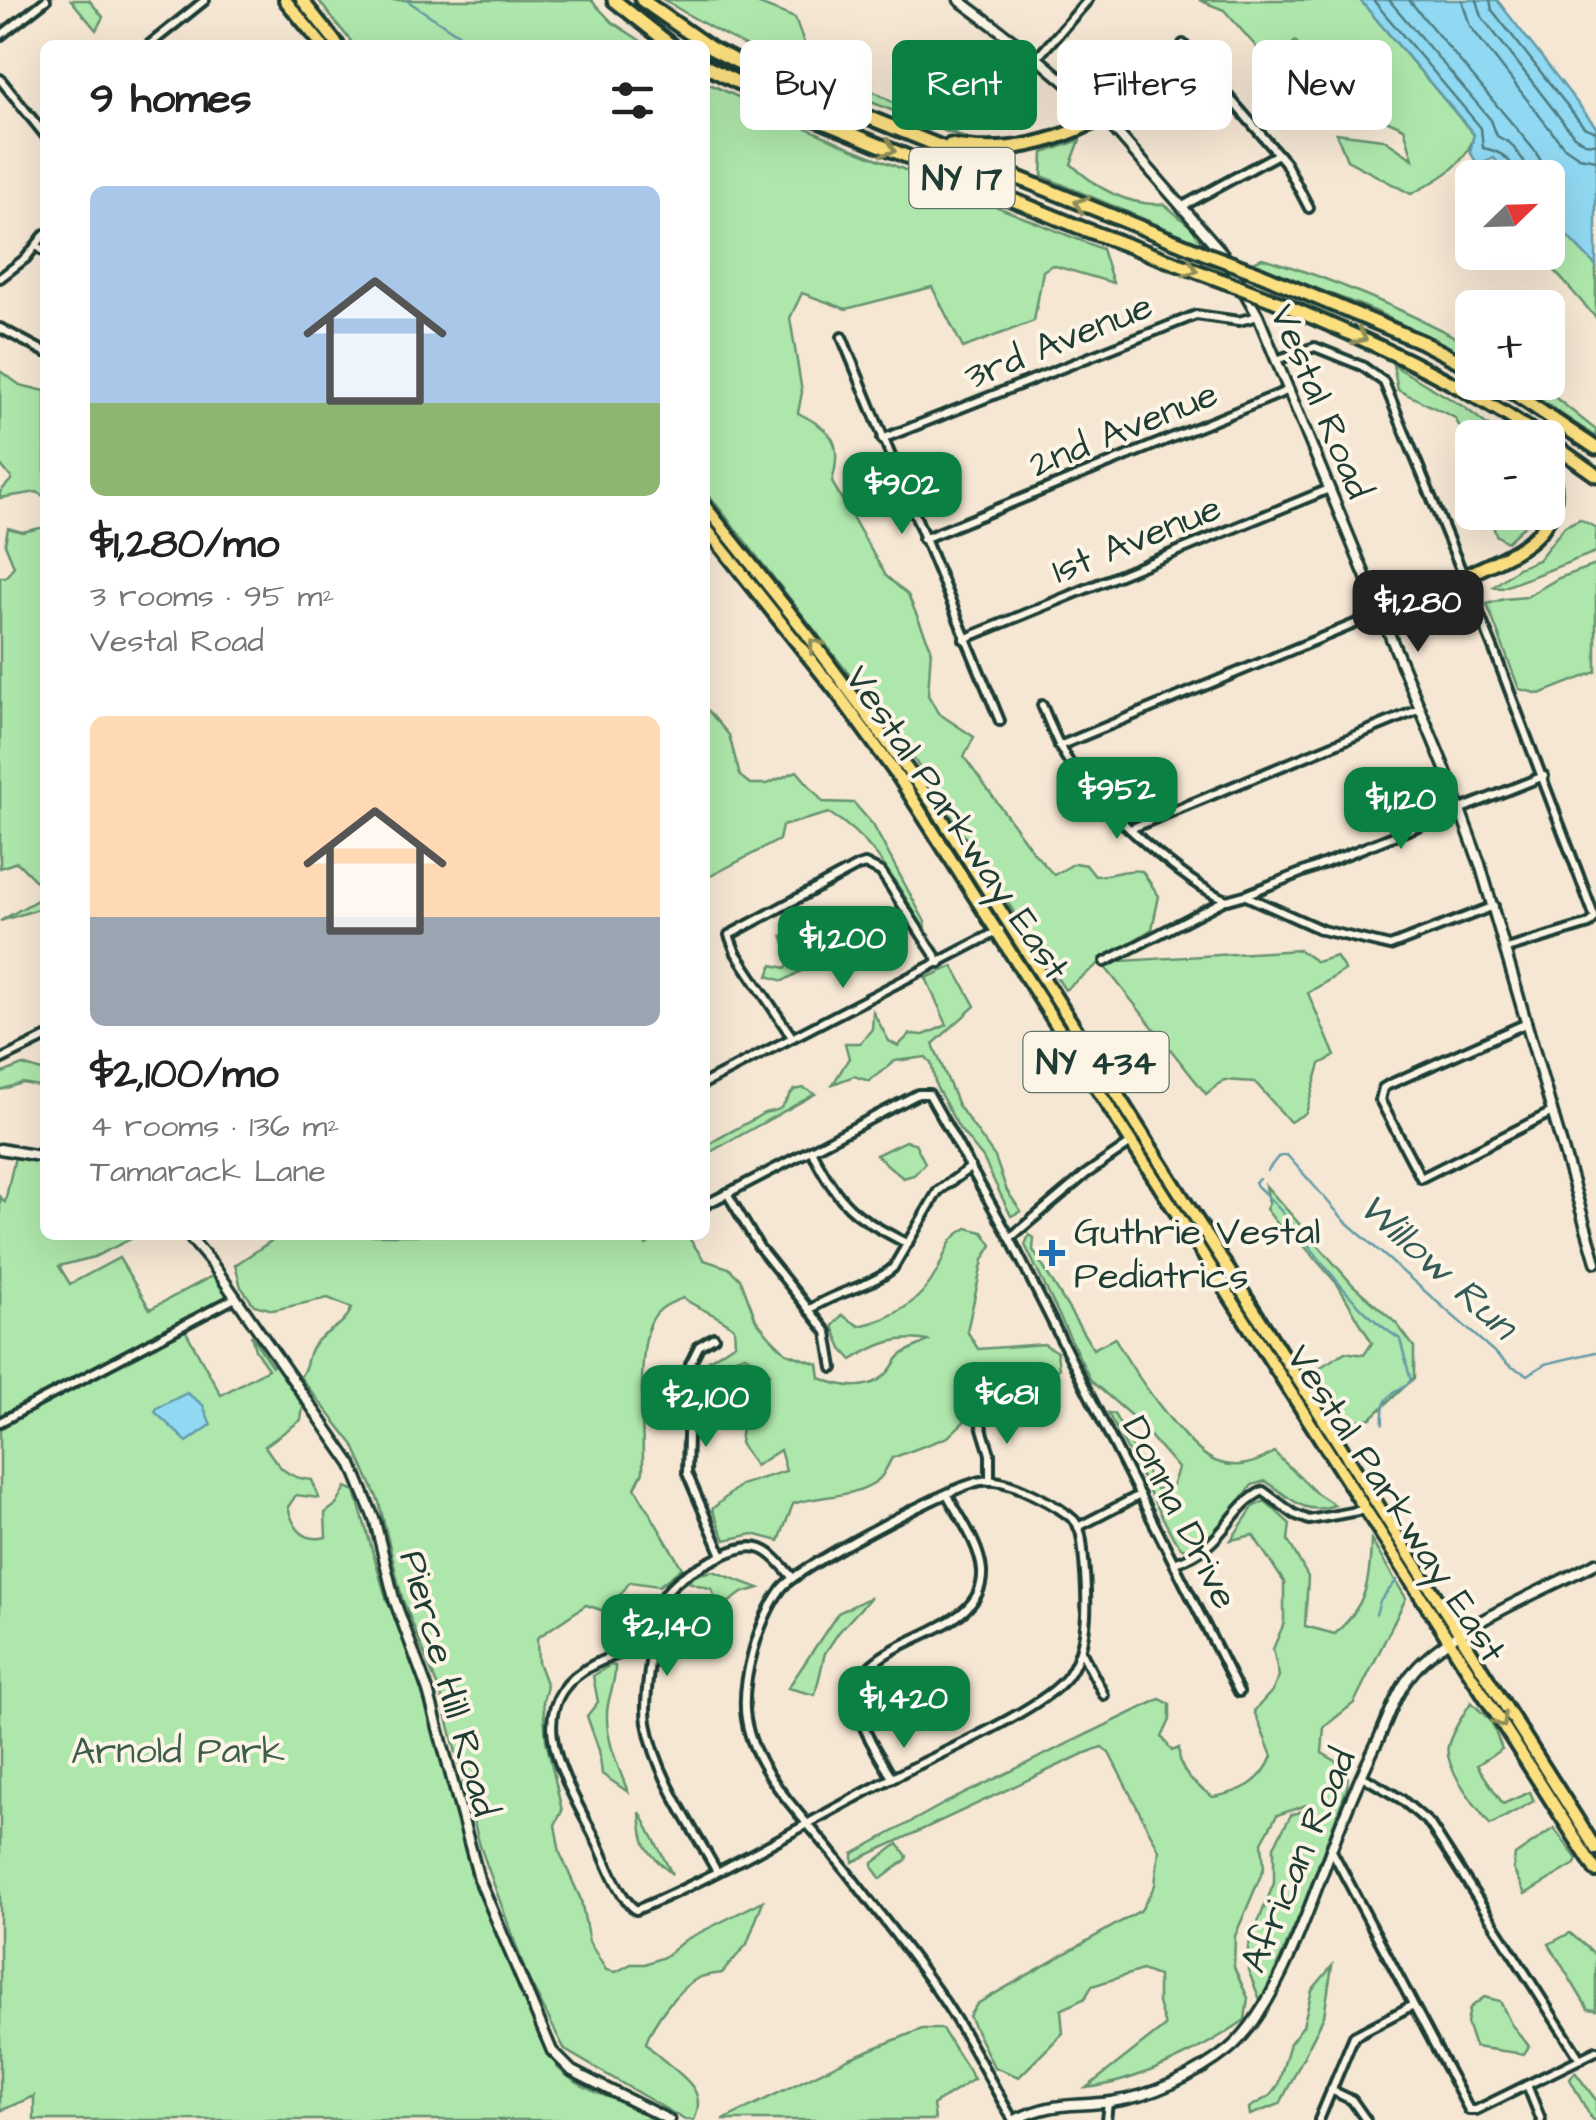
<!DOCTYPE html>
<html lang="en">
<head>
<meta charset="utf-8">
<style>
  :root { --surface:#fff; --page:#f2f2f2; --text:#222; --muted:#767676; --accent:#0b8043 }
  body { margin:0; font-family:"Architects Daughter",sans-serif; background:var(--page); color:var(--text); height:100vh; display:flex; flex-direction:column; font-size:38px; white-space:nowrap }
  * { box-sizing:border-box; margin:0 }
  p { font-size:32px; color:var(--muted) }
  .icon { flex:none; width:55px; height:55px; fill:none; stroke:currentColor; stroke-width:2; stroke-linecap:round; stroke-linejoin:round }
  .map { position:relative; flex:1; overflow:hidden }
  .drawer { position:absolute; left:40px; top:40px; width:670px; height:1200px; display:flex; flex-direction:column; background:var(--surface); border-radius:15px; box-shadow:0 10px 40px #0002 }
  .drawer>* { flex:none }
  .top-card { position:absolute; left:740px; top:40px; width:705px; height:90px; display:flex; gap:20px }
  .needle { width:65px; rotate:67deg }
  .tools { position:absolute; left:1455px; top:160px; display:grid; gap:20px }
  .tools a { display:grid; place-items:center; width:110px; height:110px; border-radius:15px; background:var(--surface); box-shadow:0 10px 40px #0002; font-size:50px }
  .price { position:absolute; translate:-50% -85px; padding:0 22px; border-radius:20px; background:var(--accent); color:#fff; font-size:32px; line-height:65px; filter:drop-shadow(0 2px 5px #0008) }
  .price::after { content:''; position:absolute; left:50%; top:60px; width:30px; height:22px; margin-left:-15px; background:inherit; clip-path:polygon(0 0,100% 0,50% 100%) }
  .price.on { background:#222; color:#fff }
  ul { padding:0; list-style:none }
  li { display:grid; align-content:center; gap:20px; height:530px; padding:0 50px }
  li span { display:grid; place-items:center; height:310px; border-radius:15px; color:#555 }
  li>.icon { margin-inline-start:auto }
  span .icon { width:180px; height:180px; fill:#fffc; stroke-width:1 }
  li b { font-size:42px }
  h2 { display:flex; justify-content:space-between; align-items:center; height:120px; padding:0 50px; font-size:42px }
  .chip { padding:0 35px; border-radius:15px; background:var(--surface); box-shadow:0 10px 40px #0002; font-size:35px; line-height:90px }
  .chip.on { background:var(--accent); color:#fff }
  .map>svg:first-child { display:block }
  .green { fill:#aee7ab; stroke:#669270; stroke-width:2.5 }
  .water { fill:#91d9f3; stroke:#639ba7; stroke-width:2.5 }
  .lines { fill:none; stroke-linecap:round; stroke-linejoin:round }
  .shore { stroke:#4d7b80; stroke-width:2.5 }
  .stream { stroke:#639ba7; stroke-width:2.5 }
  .minor-casing { stroke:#1f3d34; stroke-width:14 }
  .tertiary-casing { stroke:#1f3d34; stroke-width:15 }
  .primary-casing { stroke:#1f3d34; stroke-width:18 }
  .motorway-casing { stroke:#1f3d34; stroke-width:19 }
  .minor { stroke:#fcf5e5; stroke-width:6 }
  .tertiary { stroke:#fcf5e5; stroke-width:8 }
  .primary { stroke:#fce080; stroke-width:10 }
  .motorway { stroke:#fce080; stroke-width:11 }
  .motorway-bridge-casing { stroke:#1f3d34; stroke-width:19; stroke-linecap:butt }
  .motorway-bridge { stroke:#fce080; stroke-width:11 }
  .oneway { stroke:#8e8e5a }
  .poi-dot { fill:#1f6fb2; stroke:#fcf5e5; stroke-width:4 }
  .labels { text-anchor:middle; stroke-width:8; stroke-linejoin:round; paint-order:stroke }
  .shield { fill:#fcf5e5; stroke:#617469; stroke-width:2.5 }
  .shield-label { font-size:35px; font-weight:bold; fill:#1f3d34 }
  .street-label { font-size:38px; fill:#1f3d34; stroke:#fcf5e5 }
  .poi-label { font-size:38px; fill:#1f3d34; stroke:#fcf5e5; text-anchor:start }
  .park-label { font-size:38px; fill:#3c5f4c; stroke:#fcf5e5 }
  .water-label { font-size:40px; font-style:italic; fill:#365c5a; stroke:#fcf5e5 }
</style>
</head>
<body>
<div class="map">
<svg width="1596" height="2120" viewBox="0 0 1596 2120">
  <rect width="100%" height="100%" fill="#f6e7d4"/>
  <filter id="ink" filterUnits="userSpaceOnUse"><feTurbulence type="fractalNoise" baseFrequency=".01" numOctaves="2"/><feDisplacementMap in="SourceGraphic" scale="20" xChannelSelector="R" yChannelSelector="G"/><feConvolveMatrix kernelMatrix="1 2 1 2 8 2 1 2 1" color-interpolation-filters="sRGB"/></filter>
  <g filter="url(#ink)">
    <g class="green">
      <path d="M71 0H89L103 17 96 30Z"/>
      <path d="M318 0H591L612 22 647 45H354Z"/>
      <path d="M664 0H749L795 18 808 54 892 102 971 141C866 101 759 60 664 0Z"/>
      <path d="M1199 0H1360L1474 135C1466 166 1438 180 1411 194L1347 160 1336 133 1383 139 1413 159 1404 128 1345 102 1330 75 1295 41 1282 57 1259 50 1224 10Z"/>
      <path d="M705 82 853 149 1102 249 1113 283 1052 265 1043 271 1034 321 963 348 932 287 846 309 802 293 790 318 802 392 798 413C834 431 843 443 832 482L886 576 908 595 931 648 928 695 938 713 974 737 964 757 1034 853 1054 875 1075 863 1086 865 1095 876C1113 876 1125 868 1142 871L1159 896 1152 929 1127 945 1122 961 1299 950 1317 962 1336 956 1345 970 1308 993 1335 1056 1320 1064 1306 1113 1290 1122 1255 1082 1224 1080 1206 1094 1101 962 1065 990 906 747 705 490Z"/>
      <path d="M1080 140 1071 164C1096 188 1127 206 1164 204L1191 227 1203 244 1042 176 1043 153Z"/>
      <path d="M1548 216 1596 266V318L1539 253 1548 252Z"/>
      <path d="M1262 258C1332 278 1409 312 1472 346V360L1375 311 1251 263Z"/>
      <path d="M1393 365 1464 407 1503 437 1472 438V450L1455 418 1398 390Z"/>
      <path d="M0 371 20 385 45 391V497L37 492 0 498V492L12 479 0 464Z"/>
      <path d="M1515 383H1537L1596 430V437Z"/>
      <path d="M705 513 853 699 915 785 996 909 995 918 867 725 705 520Z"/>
      <path d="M1489 513V512L1538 513 1507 542 1496 535Z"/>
      <path d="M1580 519 1596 528V552L1502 588 1493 587 1518 568 1538 560 1565 526Z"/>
      <path d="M45 527V907L0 921 37 900 43 888 17 862 0 868V577H6L14 566 5 544 8 528 22 532Z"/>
      <path d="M1596 565V672L1540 694 1519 689 1487 604 1504 599 1526 597 1559 578Z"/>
      <path d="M705 707 729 735 740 776 750 784H767L797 771 823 802 854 803 873 825 925 922V930C898 886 874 839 829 813L782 826 779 840 705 879Z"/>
      <path d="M851 933 869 934 872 945 860 948 826 969 814 964 783 981 768 976 772 965 786 968 791 960 783 937 807 952 814 949 825 934 833 944Z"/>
      <path d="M953 966 975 1006 933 1044 958 1105 995 1157 1007 1191 1021 1211 1011 1216 983 1158 959 1128 936 1086 931 1063 926 1057 895 1061 869 1081 854 1076 833 1084 849 1058 845 1043H860L872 1029 873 1012 889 1041 898 1046 910 1034 924 1035 947 1025 926 978Z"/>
      <path d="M22 1065 45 1072V1087L22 1083 0 1090V1074Z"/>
      <path d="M804 1088 815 1094 705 1155V1147C723 1134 744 1126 762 1114 767 1111 774 1112 779 1109 785 1105 789 1095 794 1090Z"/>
      <path d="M905 1141 915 1143 925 1163 914 1175 903 1178 876 1155Z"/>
      <path d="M16 1152 45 1157V1235H139L94 1257 59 1266 70 1284 119 1258 150 1309 218 1273 235 1298 183 1326 221 1395 268 1369 255 1350 251 1335 272 1366 279 1362 308 1404 303 1407 301 1420 265 1446C279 1468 287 1478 312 1480L319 1498 296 1495 288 1507C293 1527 303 1543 326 1537L325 1513 337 1504 346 1487 355 1491 387 1601 394 1599 428 1692 472 1856 540 2028 562 2063 557 2067C582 2094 624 2098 654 2120H34V2096L0 2111V1197L5 1202Z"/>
      <path d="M1146 1152 1213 1251 1441 1613 1336 1454Z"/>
      <path d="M1266 1186 1353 1285 1397 1324 1414 1347V1378L1371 1418 1342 1423 1326 1401 1319 1368 1345 1352 1364 1355 1372 1343 1338 1285 1299 1240H1290L1266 1209 1269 1204Z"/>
      <path d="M967 1228 983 1232 992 1245 983 1260 967 1331 978 1349 1044 1344 1057 1352 1059 1369 1035 1381 1021 1397 973 1413 948 1437 892 1458C888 1464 884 1475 879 1479 857 1498 819 1495 793 1504L779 1541 753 1534 725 1540 712 1509 740 1485 786 1471 780 1450 755 1466 740 1443 745 1402 770 1373 745 1355 718 1364 709 1360 735 1343 734 1328C719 1315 700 1310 683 1298 670 1303 659 1307 652 1320 636 1350 644 1435 643 1472L635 1488 682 1568 659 1586 630 1582 607 1612 586 1605 537 1638 538 1662 547 1686 543 1701 546 1740 562 1811 555 1825 560 1853 581 1900 589 1942 606 1970 616 1972 631 1964H645L664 1957 685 1940 763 1901 747 1944 722 1973C715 1974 705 1975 698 1978 678 1988 653 2022 646 2043 665 2069 712 2082 694 2120H685L565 2050 527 1976 480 1846 442 1698 402 1598 379 1502 353 1444 300 1377C308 1367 306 1357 312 1347 324 1329 341 1331 352 1308L328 1298 273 1310 254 1305 241 1287 235 1265 280 1235H639L646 1245 662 1235H687L704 1260 729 1268 741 1280 756 1320 771 1338 786 1353 818 1364 820 1378C843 1388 872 1392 889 1371 893 1367 895 1361 899 1357 906 1350 919 1346 928 1341 898 1335 877 1344 852 1360L842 1349 833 1326 842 1315 859 1326C891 1319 920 1303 936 1273 948 1252 944 1241 967 1228Z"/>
      <path d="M1029 1235 1034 1238 1033 1250 1093 1349 1115 1338C1130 1367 1186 1449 1215 1461 1237 1470 1256 1464 1274 1452L1315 1492 1335 1505C1303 1517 1291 1497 1265 1481L1252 1485 1215 1533 1197 1549 1182 1548 1174 1539 1108 1413 1114 1414 1156 1489 1172 1487 1178 1468 1136 1420 1091 1381 1025 1245Z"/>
      <path d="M1265 1501 1290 1524 1288 1540 1308 1577 1305 1626 1335 1634C1367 1604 1370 1582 1371 1540L1406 1598 1354 1703 1324 1727 1322 1753 1348 1768 1347 1788 1300 1914 1261 2002 1248 1970V1947L1274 1883V1846L1291 1815 1313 1807 1312 1803 1277 1815 1262 1842 1264 1868 1235 1936 1234 1967 1248 1998 1245 2020C1202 2050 1138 2082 1086 2088L1165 2026 1158 2003V1976L1142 1970 1092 1986 1085 1998 1061 2010 1063 2033 1019 2077 994 2067 969 2016 977 2004 1141 1910 1155 1885 1159 1850 1109 1753 1102 1747 1083 1754 853 1862V1854L945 1803 1160 1699 1170 1704V1720L1162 1737 1172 1751 1179 1748C1178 1773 1194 1784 1213 1797 1241 1792 1262 1783 1272 1756L1254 1711 1273 1690 1279 1676 1273 1649 1284 1623V1582L1253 1535 1231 1540 1254 1506Z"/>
      <path d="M713 1571 759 1588 742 1593 718 1610 712 1589 688 1582 694 1575Z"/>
      <path d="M871 1597 839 1632 825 1653 815 1695 788 1688 838 1613Z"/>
      <path d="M610 1665 615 1666C616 1683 607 1698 607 1714 606 1741 619 1768 628 1792L602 1774 599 1750 587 1716 598 1702 593 1676Z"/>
      <path d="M1471 1702 1491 1721 1502 1749 1477 1765 1503 1804 1530 1792 1534 1801 1490 1825C1478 1808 1443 1767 1448 1746 1452 1730 1463 1716 1471 1702Z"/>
      <path d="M640 1812 672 1874C646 1851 642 1847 640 1812Z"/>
      <path d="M1554 1828 1577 1859 1575 1864 1525 1894 1513 1869 1515 1855Z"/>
      <path d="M898 1844 907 1856 906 1860 881 1879 873 1868V1863Z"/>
      <path d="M1570 1933 1596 1955V2010L1588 2009 1549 1944Z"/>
      <path d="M1332 1966 1324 2016 1280 2104 1250 2115 1249 2108 1271 2095 1278 2085 1290 2043 1303 2026 1312 1990Z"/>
      <path d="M1484 1997 1500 2001 1511 2024 1529 2046 1524 2054 1475 2047 1467 2023 1470 2008Z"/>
      <path d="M922 2029H942L974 2079 933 2105 935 2120H723L850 2058Z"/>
      <path d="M1575 2072 1596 2100V2120H1592L1570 2079Z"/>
    </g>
    <g class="water">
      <path d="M1360 0H1497L1596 127V266L1548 216V178L1509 177 1494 158 1478 165 1470 152 1474 134Z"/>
      <path d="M187 1393 203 1405 211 1425 187 1442 155 1412 157 1408Z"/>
    </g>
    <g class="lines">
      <g class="shore">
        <path d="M1373 0 1481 128 1483 148C1499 151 1514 158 1516 178"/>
        <path d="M1389 0 1491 120 1497 136 1510 143 1524 161 1528 178"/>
        <path d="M1409 0 1535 151 1542 163 1544 178"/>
        <path d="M1462 0 1470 26 1563 146 1579 157 1596 160"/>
        <path d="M1477 0 1482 17 1574 136 1585 143 1596 144"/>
        <path d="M1490 0 1492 10 1584 127 1596 132"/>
      </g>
      <g class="stream">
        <path d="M406 0 475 45"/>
        <path d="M1267 1171 1278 1157 1287 1155 1345 1221 1510 1366 1528 1375 1545 1364 1596 1352"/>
        <path d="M1259 1179 1255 1182 1257 1186C1308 1233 1340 1302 1400 1339L1411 1381C1391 1396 1381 1395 1383 1424"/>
        <path d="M1421 1557 1425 1550"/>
        <path d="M1376 1614 1380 1601 1397 1580"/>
      </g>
      <g class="minor-casing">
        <g id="minor">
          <path d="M0 36 46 0"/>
          <path d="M1183 44 1285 162 1309 208"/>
          <path d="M149 45 205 0"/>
          <path d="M1037 58 1088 0"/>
          <path d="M0 79 45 135"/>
          <path d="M1183 206 1278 154"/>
          <path d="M37 246 45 252"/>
          <path d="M0 278 26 258 45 234"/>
          <path d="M0 328 45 352"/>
          <path d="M842 337 1000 721"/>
          <path d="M1276 360 1315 347 1362 366 1384 382 1494 650 1595 918 1589 924 1507 949"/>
          <path d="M882 439 1196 315 1239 321 1258 316"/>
          <path d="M923 539 1289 390"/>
          <path d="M964 639 1329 489"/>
          <path d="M1042 705C1051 726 1059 749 1073 768 1101 806 1183 883 1227 900L1245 895 1544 776"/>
          <path d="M1059 746 1381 613"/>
          <path d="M1130 829 1420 709"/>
          <path d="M1246 896 1322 930 1390 946 1494 906"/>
          <path d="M1105 962 1225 900"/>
          <path d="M1527 1023 1388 1085 1383 1088 1380 1100 1421 1178 1552 1112"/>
          <path d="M792 1037 736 953 729 935 858 866 865 864 881 872 940 963"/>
          <path d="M0 1060 45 1038"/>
          <path d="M705 1083 1000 930"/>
          <path d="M811 1150C840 1206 852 1215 908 1244"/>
          <path d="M727 1193 759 1247 827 1332 833 1368"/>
          <path d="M705 1205 918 1094H929L1010 1238 1239 1692"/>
          <path d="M1010 1238 1086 1174 1131 1143"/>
          <path d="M809 1310C836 1291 869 1288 893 1268L938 1191 971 1167"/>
          <path d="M714 1337 699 1346 690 1364 687 1473 722 1555"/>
          <path d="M0 1422 235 1298"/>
          <path d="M980 1422 990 1454V1481"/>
          <path d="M1078 1527 1140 1495"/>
          <path d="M1174 1563C1226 1548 1227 1508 1263 1491L1294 1514 1309 1520 1363 1510"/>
          <path d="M651 1649C629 1649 613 1655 593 1665 516 1705 566 1781 595 1838 606 1859 617 1896 636 1910 725 1873 809 1821 894 1777 934 1756 1044 1709 1068 1676 1092 1642 1087 1590 1083 1550 1082 1540 1081 1528 1074 1520 1059 1506 1015 1483 995 1481 987 1480 978 1481 971 1484 942 1492 796 1568 781 1589 759 1619 740 1682 746 1719 754 1771 800 1813 832 1853 865 1895 899 1938 930 1981 962 2024 986 2074 1013 2120"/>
          <path d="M1081 1651 1104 1695"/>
          <path d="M1362 1776 1401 1799 1430 1824 1580 2059"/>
          <path d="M892 1778C880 1756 863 1733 858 1709 842 1632 986 1644 982 1571 980 1545 960 1518 947 1494"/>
          <path d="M1331 1849 1469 2110H1476L1596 2051"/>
          <path d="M716 1870C691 1825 656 1775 647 1723 644 1704 648 1681 650 1662 656 1595 660 1585 721 1556 757 1538 768 1548 792 1577"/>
          <path d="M1527 2085 1541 2120"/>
          <path d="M1331 2090 1352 2100 1366 2120"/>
          <path d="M1106 2120 1108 2103"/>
          <path d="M1319 2120 1354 2036 1413 2005"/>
        </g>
      </g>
      <g class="tertiary-casing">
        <g id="tertiary">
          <path d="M959 0 1037 58 1095 107 1223 254 1258 316 1445 769 1480 864 1596 1262"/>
          <path d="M1381 613 1465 576"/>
          <path d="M0 1149 45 1157"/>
          <path d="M188 1235 213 1265 352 1465 375 1521 394 1599 428 1691 479 1879 552 2051 572 2071 669 2120"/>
          <path d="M1015 2120C1054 2101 1071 2107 1111 2102 1150 2097 1197 2075 1228 2050 1282 2006 1317 1881 1345 1814 1355 1789 1367 1763 1379 1738 1389 1716 1397 1690 1414 1671 1450 1628 1545 1590 1596 1563"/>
        </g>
      </g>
      <g class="primary-casing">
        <g id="primary">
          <path d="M285 0 322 45"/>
          <path d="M302 0 338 45"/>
          <path d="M705 506 807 634 933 804 1596 1849"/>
          <path d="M705 527 838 694 899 778 1596 1871"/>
        </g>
      </g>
      <g class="motorway-casing">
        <g id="motorway">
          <path d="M614 0 671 45"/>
          <path d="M642 0 712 49 761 74 1204 253"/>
          <path d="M705 66 789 108 1084 229 1223 281"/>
          <path d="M950 145C1004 156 1055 143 1104 117"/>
          <path d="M1258 273 1422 342 1472 368"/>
          <path d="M1270 299C1365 339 1456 379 1542 438"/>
          <path d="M1497 382 1596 448"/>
          <path d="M1548 441 1596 475"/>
          <path d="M1465 576C1516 552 1574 532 1548 462"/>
        </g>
      </g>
      <use href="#minor" class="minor"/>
      <use href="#tertiary" class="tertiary"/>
      <use href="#primary" class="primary"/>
      <use href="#motorway" class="motorway"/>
      <g class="motorway-bridge-casing">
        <g id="motorway-bridge">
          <path d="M1204 253 1258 273"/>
          <path d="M1223 281 1270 299"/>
        </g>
      </g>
      <use href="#motorway-bridge" class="motorway-bridge"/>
    </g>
    <defs><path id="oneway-chevron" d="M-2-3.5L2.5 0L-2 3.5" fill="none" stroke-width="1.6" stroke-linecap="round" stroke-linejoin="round" transform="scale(2.5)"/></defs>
    <g class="oneway">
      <use href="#oneway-chevron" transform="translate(889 149) rotate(22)"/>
      <use href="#oneway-chevron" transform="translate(1081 204) rotate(-158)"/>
      <use href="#oneway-chevron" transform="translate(1191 269) rotate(21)"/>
      <use href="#oneway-chevron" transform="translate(1360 337) rotate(23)"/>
      <use href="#oneway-chevron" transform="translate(815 645) rotate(-128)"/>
      <use href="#oneway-chevron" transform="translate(1501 1721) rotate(57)"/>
    </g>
  </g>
  <path class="poi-dot" d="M1047 1238h10v10h10v10h-10v10h-10v-10h-10v-10h10z"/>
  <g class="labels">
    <g class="shield">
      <rect x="909.5" y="148" width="105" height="60" rx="8"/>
      <rect x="1023.5" y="1032" width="145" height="60" rx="8"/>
    </g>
    <g class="shield-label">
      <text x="962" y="190">NY 17</text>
      <text x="1096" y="1074">NY 434</text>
    </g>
    <g class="street-label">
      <text transform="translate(1058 340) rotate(-22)" y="13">3rd Avenue</text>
      <text transform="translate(1322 401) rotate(67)" y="13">Vestal Road</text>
      <text transform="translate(1123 428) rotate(-22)" y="13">2nd Avenue</text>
      <text transform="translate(1136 538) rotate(-22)" y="13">1st Avenue</text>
      <text transform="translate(958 822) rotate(56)" y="13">Vestal Parkway East</text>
      <text transform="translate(1397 1503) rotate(57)" y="13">Vestal Parkway East</text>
      <text transform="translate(1181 1512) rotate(63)" y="13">Donna Drive</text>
      <text transform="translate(450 1683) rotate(74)" y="13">Pierce Hill Road</text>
      <text transform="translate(1297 1860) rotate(-67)" y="13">African Road</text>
    </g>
    <g class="poi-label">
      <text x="1074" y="1244">Guthrie Vestal<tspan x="1074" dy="44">Pediatrics</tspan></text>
    </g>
    <g class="park-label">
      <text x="178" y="1763">Arnold Park</text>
    </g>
    <g class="water-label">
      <text transform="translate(1439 1265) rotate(42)" y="14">Willow Run</text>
    </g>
  </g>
</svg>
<div class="tools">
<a><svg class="needle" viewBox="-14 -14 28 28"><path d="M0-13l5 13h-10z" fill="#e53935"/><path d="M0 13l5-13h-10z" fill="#767676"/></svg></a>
<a>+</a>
<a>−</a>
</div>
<b class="price" style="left:902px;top:537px">$902</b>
<b class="price on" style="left:1418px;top:655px">$1,280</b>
<b class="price" style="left:1117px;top:842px">$952</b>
<b class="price" style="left:1401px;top:852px">$1,120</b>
<b class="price" style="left:843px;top:991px">$1,200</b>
<b class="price" style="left:1007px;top:1447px">$681</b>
<b class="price" style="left:706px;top:1450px">$2,100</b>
<b class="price" style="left:667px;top:1679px">$2,140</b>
<b class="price" style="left:904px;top:1751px">$1,420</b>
<div class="top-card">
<a class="chip">Buy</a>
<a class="chip on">Rent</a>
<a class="chip">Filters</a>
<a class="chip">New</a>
</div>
<section class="drawer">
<h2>9 homes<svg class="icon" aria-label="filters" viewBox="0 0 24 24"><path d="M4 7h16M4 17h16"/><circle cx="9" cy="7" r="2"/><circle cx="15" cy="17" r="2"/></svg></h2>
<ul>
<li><span style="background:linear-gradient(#a9c7e8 70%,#8fb573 0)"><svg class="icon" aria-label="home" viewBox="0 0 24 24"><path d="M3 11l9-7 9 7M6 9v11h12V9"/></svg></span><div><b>$1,280/mo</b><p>3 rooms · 95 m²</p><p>Vestal Road</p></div></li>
<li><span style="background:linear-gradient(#ffd9b3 65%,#9aa5b1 0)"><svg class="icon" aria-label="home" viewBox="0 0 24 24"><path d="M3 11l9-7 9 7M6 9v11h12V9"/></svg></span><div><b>$2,100/mo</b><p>4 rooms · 136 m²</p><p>Tamarack Lane</p></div></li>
</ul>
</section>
</div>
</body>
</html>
